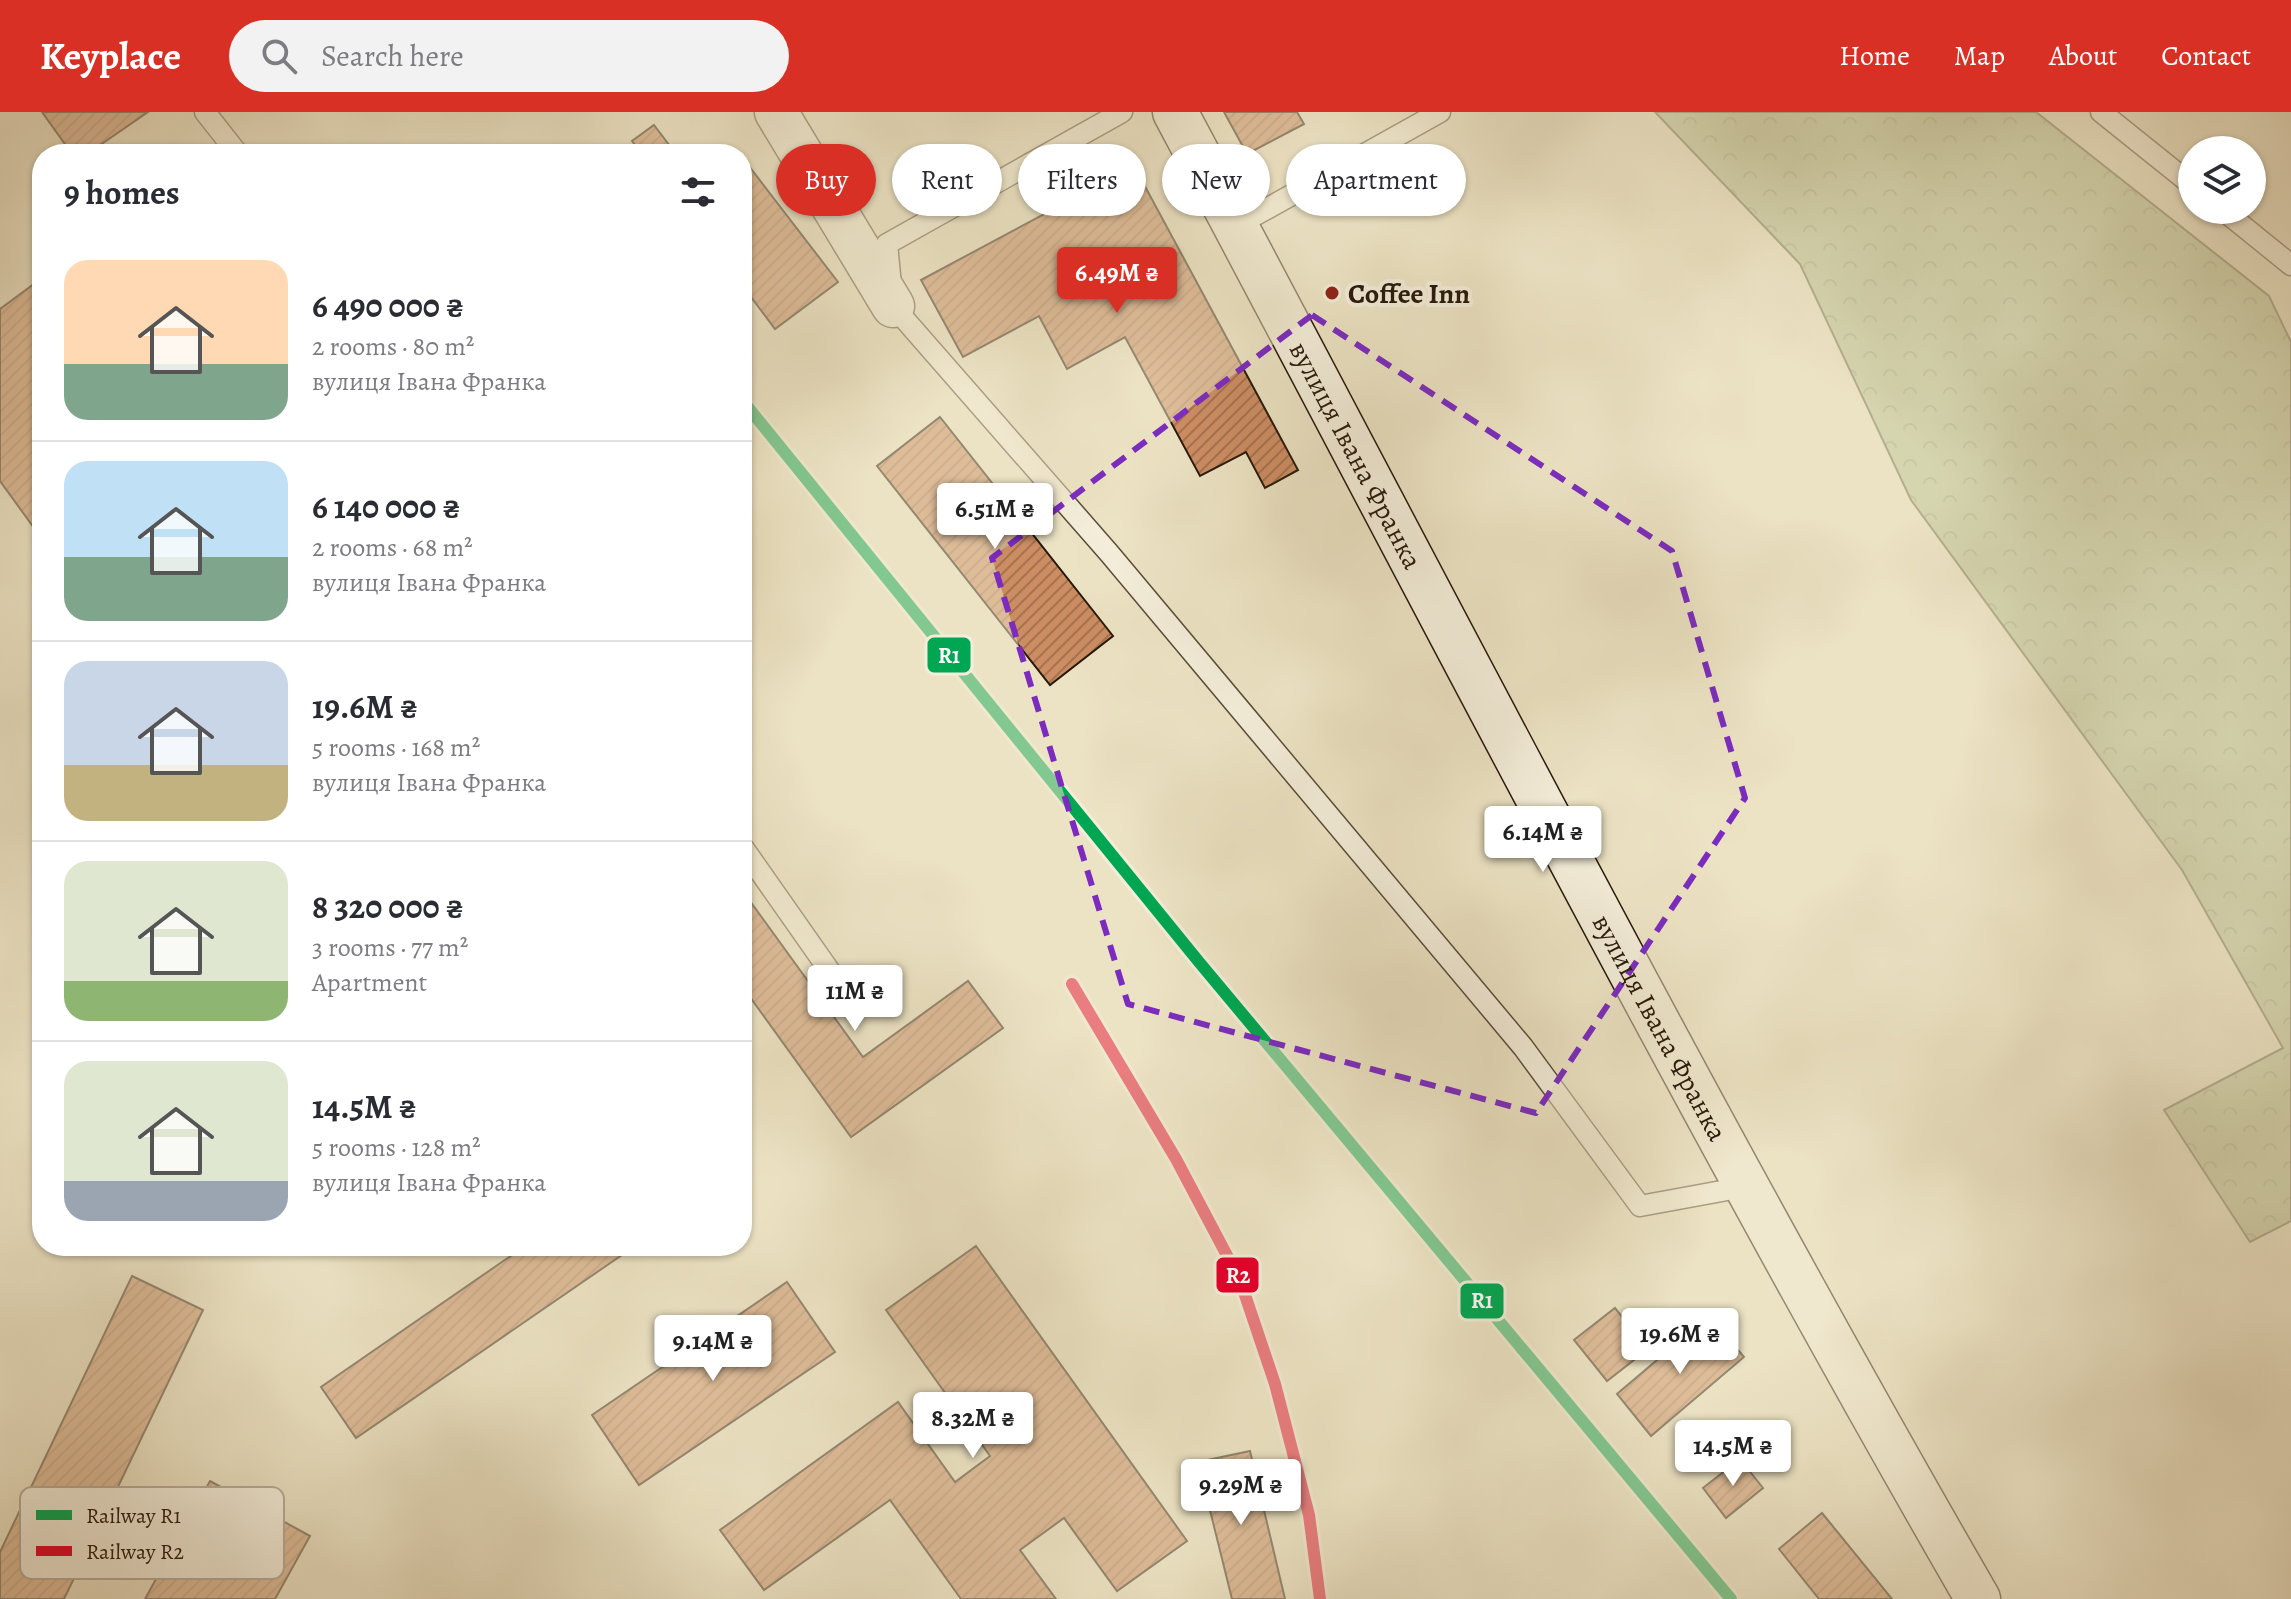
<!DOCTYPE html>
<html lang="en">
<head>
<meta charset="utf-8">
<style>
  :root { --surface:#fff; --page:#f2f2f3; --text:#2b2b33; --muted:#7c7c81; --line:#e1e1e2; --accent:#d93025 }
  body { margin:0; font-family:Alegreya,serif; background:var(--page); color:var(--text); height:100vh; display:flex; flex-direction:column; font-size:30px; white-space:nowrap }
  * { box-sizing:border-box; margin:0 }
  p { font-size:26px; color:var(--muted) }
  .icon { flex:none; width:44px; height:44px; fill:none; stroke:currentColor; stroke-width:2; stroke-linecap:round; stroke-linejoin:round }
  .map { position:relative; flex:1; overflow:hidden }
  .side { position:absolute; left:32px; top:32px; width:720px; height:1112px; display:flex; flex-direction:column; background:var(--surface); border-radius:32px; box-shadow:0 2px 6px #0004 }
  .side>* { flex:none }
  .banner { position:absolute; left:776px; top:32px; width:760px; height:72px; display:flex; gap:16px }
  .controls { position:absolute; left:2178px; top:24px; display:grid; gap:16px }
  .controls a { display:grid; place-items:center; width:88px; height:88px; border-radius:50%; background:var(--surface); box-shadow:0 2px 6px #0004; font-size:40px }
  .price { position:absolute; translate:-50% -68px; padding:0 18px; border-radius:8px; background:#fff; color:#222; font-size:26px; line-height:52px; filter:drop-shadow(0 2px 4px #0008) }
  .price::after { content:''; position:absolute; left:50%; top:48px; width:24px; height:18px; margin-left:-12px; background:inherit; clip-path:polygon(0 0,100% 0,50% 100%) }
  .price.current { background:var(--accent); color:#fff }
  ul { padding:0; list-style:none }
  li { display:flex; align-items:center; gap:24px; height:200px; padding:0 32px }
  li+li { border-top:2px solid var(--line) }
  li span { display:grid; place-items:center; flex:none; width:224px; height:160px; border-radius:24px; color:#555 }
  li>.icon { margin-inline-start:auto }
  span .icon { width:96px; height:96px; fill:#fffc; stroke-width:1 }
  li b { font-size:34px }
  h2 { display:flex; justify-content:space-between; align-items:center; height:96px; padding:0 32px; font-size:34px }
  .pill { padding:0 28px; border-radius:36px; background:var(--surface); box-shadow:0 2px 6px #0004; font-size:28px; line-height:72px }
  .pill.current { background:var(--accent); color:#fff }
  header { display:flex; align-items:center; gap:48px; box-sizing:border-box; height:112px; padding:0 40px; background:var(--accent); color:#fff }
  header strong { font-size:38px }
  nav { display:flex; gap:44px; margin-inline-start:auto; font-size:28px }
  .search { width:560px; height:72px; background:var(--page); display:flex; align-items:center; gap:20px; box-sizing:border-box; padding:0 28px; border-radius:44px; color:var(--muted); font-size:30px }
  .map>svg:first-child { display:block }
  .forest { fill:url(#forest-crowns); stroke:#706e50; stroke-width:2 }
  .building { fill:url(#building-hatch); stroke:#28190b; stroke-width:2 }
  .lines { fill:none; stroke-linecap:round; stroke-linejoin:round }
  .lane-casing { stroke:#594c39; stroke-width:23 }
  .street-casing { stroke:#594c39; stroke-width:45 }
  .secondary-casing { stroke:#28190b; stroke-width:47 }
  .lane { stroke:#f3edd9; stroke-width:20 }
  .street { stroke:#f3edd9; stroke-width:42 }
  .secondary { stroke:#f3edd9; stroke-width:44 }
  .rail-1-casing { stroke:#f3edd9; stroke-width:18 }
  .rail-2-casing { stroke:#f3edd9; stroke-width:18 }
  .rail-1 { stroke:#00a651; stroke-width:12 }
  .rail-2 { stroke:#e4002b; stroke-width:12 }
  .marked { fill:none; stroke:#7b2cbf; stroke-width:6; stroke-dasharray:16 10; stroke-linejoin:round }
  .poi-dot { fill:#8f2418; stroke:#f3edd9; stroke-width:3 }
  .labels { text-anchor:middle; stroke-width:8; stroke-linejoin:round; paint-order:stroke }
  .poi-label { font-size:28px; font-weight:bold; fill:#28190b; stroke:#f3edd9; text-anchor:start }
  .street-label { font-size:28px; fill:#28190b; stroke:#f3edd9 }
  .key { fill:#f3edd9; stroke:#b6ad9b; stroke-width:2 }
  .key-label { font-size:22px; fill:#28190b }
  .line-badge { stroke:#f3edd9; stroke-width:3 }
  .badge-label { font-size:22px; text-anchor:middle; font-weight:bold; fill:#fff }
</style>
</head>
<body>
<header>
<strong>Keyplace</strong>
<div class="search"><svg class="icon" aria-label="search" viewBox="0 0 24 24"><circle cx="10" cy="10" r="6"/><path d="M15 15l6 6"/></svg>Search here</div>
<nav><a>Home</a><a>Map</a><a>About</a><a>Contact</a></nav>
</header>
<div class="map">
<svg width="2291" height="1487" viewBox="0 0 2291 1487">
  <defs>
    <pattern id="forest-crowns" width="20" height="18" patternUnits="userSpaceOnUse" patternTransform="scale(2)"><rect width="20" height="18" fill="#b8c494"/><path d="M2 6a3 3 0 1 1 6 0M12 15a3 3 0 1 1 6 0" fill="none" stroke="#9ea87e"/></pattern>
    <pattern id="building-hatch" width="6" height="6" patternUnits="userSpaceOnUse" patternTransform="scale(2)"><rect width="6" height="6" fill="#cd8d63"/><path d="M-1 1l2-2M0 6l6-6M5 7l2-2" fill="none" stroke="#a67250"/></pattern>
  </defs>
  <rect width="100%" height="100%" fill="#ece3c4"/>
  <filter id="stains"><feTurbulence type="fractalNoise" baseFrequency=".0025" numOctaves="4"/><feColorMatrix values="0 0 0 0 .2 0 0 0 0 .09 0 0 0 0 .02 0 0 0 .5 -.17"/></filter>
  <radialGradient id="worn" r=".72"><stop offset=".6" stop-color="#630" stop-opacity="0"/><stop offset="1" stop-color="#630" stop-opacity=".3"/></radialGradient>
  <path class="forest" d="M1655 0H2036L2269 184 2291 230V1109L2250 1130 2164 998 2283 936 2182 758 1911 388 1800 152Z"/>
  <g class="building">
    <path d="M42 0H148L87 42H72Z"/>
    <path d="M1224 0H1297L1304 12 1247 42Z"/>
    <path d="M654 13 676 42H642L632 29Z"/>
    <path d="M742 45 838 170 775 217 742 173Z"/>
    <path d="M1134 54 1298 358 1265 376 1246 340 1200 364 1125 225 1067 257 1039 204 963 245 921 168Z"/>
    <path d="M42 166V427L0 369V197Z"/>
    <path d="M940 305 1113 524 1050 573 877 354Z"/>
    <path d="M742 778 863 945 968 869 1003 916 851 1025 742 874Z"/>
    <path d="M525 1134H635L356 1326 321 1275Z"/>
    <path d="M976 1134 1187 1429 1117 1479 1064 1406 1020 1438 1056 1487H961L890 1388 764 1478 720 1418 898 1290 955 1370 990 1344 886 1198Z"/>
    <path d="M132 1164 203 1198 64 1487H0V1440Z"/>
    <path d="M787 1170 835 1240 639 1373 592 1303Z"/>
    <path d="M1615 1196 1648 1237 1607 1269 1574 1228Z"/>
    <path d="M1709 1204 1744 1245 1651 1324 1617 1282Z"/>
    <path d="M1250 1339 1285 1487H1232L1198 1350Z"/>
    <path d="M1740 1347 1763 1376 1726 1406 1703 1376Z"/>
    <path d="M210 1369 310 1424 275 1487H145Z"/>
    <path d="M1822 1401 1892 1487H1819L1779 1437Z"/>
  </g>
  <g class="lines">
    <g class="lane-casing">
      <g id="lane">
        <path d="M205 0 238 42"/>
        <path d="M1122 0 887 132 893 194 1109 441 1523 935 1640 1094 1749 1074"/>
        <path d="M2101 0 2192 73"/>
        <path d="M2223 98 2291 153"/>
        <path d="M1236 114 1440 0"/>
        <path d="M742 734 843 878"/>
      </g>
    </g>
    <g class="street-casing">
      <path id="street" d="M776 0 893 194"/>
    </g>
    <g class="secondary-casing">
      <g id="secondary">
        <path id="s1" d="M1175 0C1440 497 1696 999 1978 1487"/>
      </g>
    </g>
    <use href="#lane" class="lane"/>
    <use href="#street" class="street"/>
    <use href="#secondary" class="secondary"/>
    <g class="rail-1-casing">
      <path id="rail-1" d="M742 288 1199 850 1731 1487"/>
    </g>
    <g class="rail-2-casing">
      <path id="rail-2" d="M1072 872 1176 1047 1240 1168 1275 1272 1309 1403 1320 1487"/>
    </g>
    <use href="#rail-1" class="rail-1"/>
    <use href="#rail-2" class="rail-2"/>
  </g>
  <path d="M0 0H2291V1487H0ZM1312 203 1672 439 1745 686 1536 1001 1128 892 992 446Z" fill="#ece3c4" fill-opacity=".55" fill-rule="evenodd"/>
  <path class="marked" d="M1312 203 1672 439 1745 686 1536 1001 1128 892 992 446Z"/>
  <circle class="poi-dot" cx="1332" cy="181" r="8"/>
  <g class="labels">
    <g class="poi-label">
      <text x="1348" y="191">Coffee Inn</text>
    </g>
    <g class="street-label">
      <text dy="10" stroke="none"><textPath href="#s1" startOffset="388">вулиця Івана Франка</textPath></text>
      <text dy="10" stroke="none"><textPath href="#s1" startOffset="1036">вулиця Івана Франка</textPath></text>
    </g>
  </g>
  <rect x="20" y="1375" width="264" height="92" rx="12" class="key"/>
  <rect x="36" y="1398" width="36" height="10" fill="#00a651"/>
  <rect x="36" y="1434" width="36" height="10" fill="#e4002b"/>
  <g class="key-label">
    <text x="86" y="1411">Railway R1</text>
    <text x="86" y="1447">Railway R2</text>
  </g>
  <g class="line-badge">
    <rect x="926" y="524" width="46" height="38" rx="8" fill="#00a651"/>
    <rect x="1215" y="1144" width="45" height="38" rx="8" fill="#e4002b"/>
    <rect x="1459" y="1170" width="46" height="38" rx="8" fill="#00a651"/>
  </g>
  <g class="badge-label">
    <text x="949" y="551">R1</text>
    <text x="1238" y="1171">R2</text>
    <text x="1482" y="1196">R1</text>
  </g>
  <rect width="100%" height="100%" filter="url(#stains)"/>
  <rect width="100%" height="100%" fill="url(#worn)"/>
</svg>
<div class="controls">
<a><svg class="icon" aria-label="layers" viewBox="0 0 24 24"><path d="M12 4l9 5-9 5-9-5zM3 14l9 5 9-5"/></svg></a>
</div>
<b class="price current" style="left:1117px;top:203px">6.49M ₴</b>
<b class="price" style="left:995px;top:439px">6.51M ₴</b>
<b class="price" style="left:1543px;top:762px">6.14M ₴</b>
<b class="price" style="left:855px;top:921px">11M ₴</b>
<b class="price" style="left:1680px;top:1264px">19.6M ₴</b>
<b class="price" style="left:713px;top:1271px">9.14M ₴</b>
<b class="price" style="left:973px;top:1348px">8.32M ₴</b>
<b class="price" style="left:1733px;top:1376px">14.5M ₴</b>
<b class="price" style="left:1241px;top:1415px">9.29M ₴</b>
<div class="banner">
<a class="pill current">Buy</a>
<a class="pill">Rent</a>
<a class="pill">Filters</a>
<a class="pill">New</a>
<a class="pill">Apartment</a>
</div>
<section class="side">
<h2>9 homes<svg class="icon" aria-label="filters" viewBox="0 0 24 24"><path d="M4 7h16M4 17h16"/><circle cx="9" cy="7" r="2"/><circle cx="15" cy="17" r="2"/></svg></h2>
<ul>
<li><span style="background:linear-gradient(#ffd9b3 65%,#7fa58c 0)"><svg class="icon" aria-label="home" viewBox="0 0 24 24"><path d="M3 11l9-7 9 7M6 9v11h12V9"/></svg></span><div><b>6 490 000 ₴</b><p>2 rooms · 80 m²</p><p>вулиця Івана Франка</p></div></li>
<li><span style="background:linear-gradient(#bfe0f5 60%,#7fa58c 0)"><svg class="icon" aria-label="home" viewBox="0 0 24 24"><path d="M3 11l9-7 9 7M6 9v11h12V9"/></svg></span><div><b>6 140 000 ₴</b><p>2 rooms · 68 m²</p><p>вулиця Івана Франка</p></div></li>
<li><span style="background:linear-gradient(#c9d6e8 65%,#c2b280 0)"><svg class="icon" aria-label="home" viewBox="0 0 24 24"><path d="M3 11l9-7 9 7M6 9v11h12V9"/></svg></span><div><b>19.6M ₴</b><p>5 rooms · 168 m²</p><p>вулиця Івана Франка</p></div></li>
<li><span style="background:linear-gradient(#dfe7d0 75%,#8fb573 0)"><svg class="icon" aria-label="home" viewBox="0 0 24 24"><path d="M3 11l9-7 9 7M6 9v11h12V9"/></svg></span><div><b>8 320 000 ₴</b><p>3 rooms · 77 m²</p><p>Apartment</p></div></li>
<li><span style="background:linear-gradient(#dfe7d0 75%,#9aa5b1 0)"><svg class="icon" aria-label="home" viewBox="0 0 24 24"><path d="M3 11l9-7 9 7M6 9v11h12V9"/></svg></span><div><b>14.5M ₴</b><p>5 rooms · 128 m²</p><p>вулиця Івана Франка</p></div></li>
</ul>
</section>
</div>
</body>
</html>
